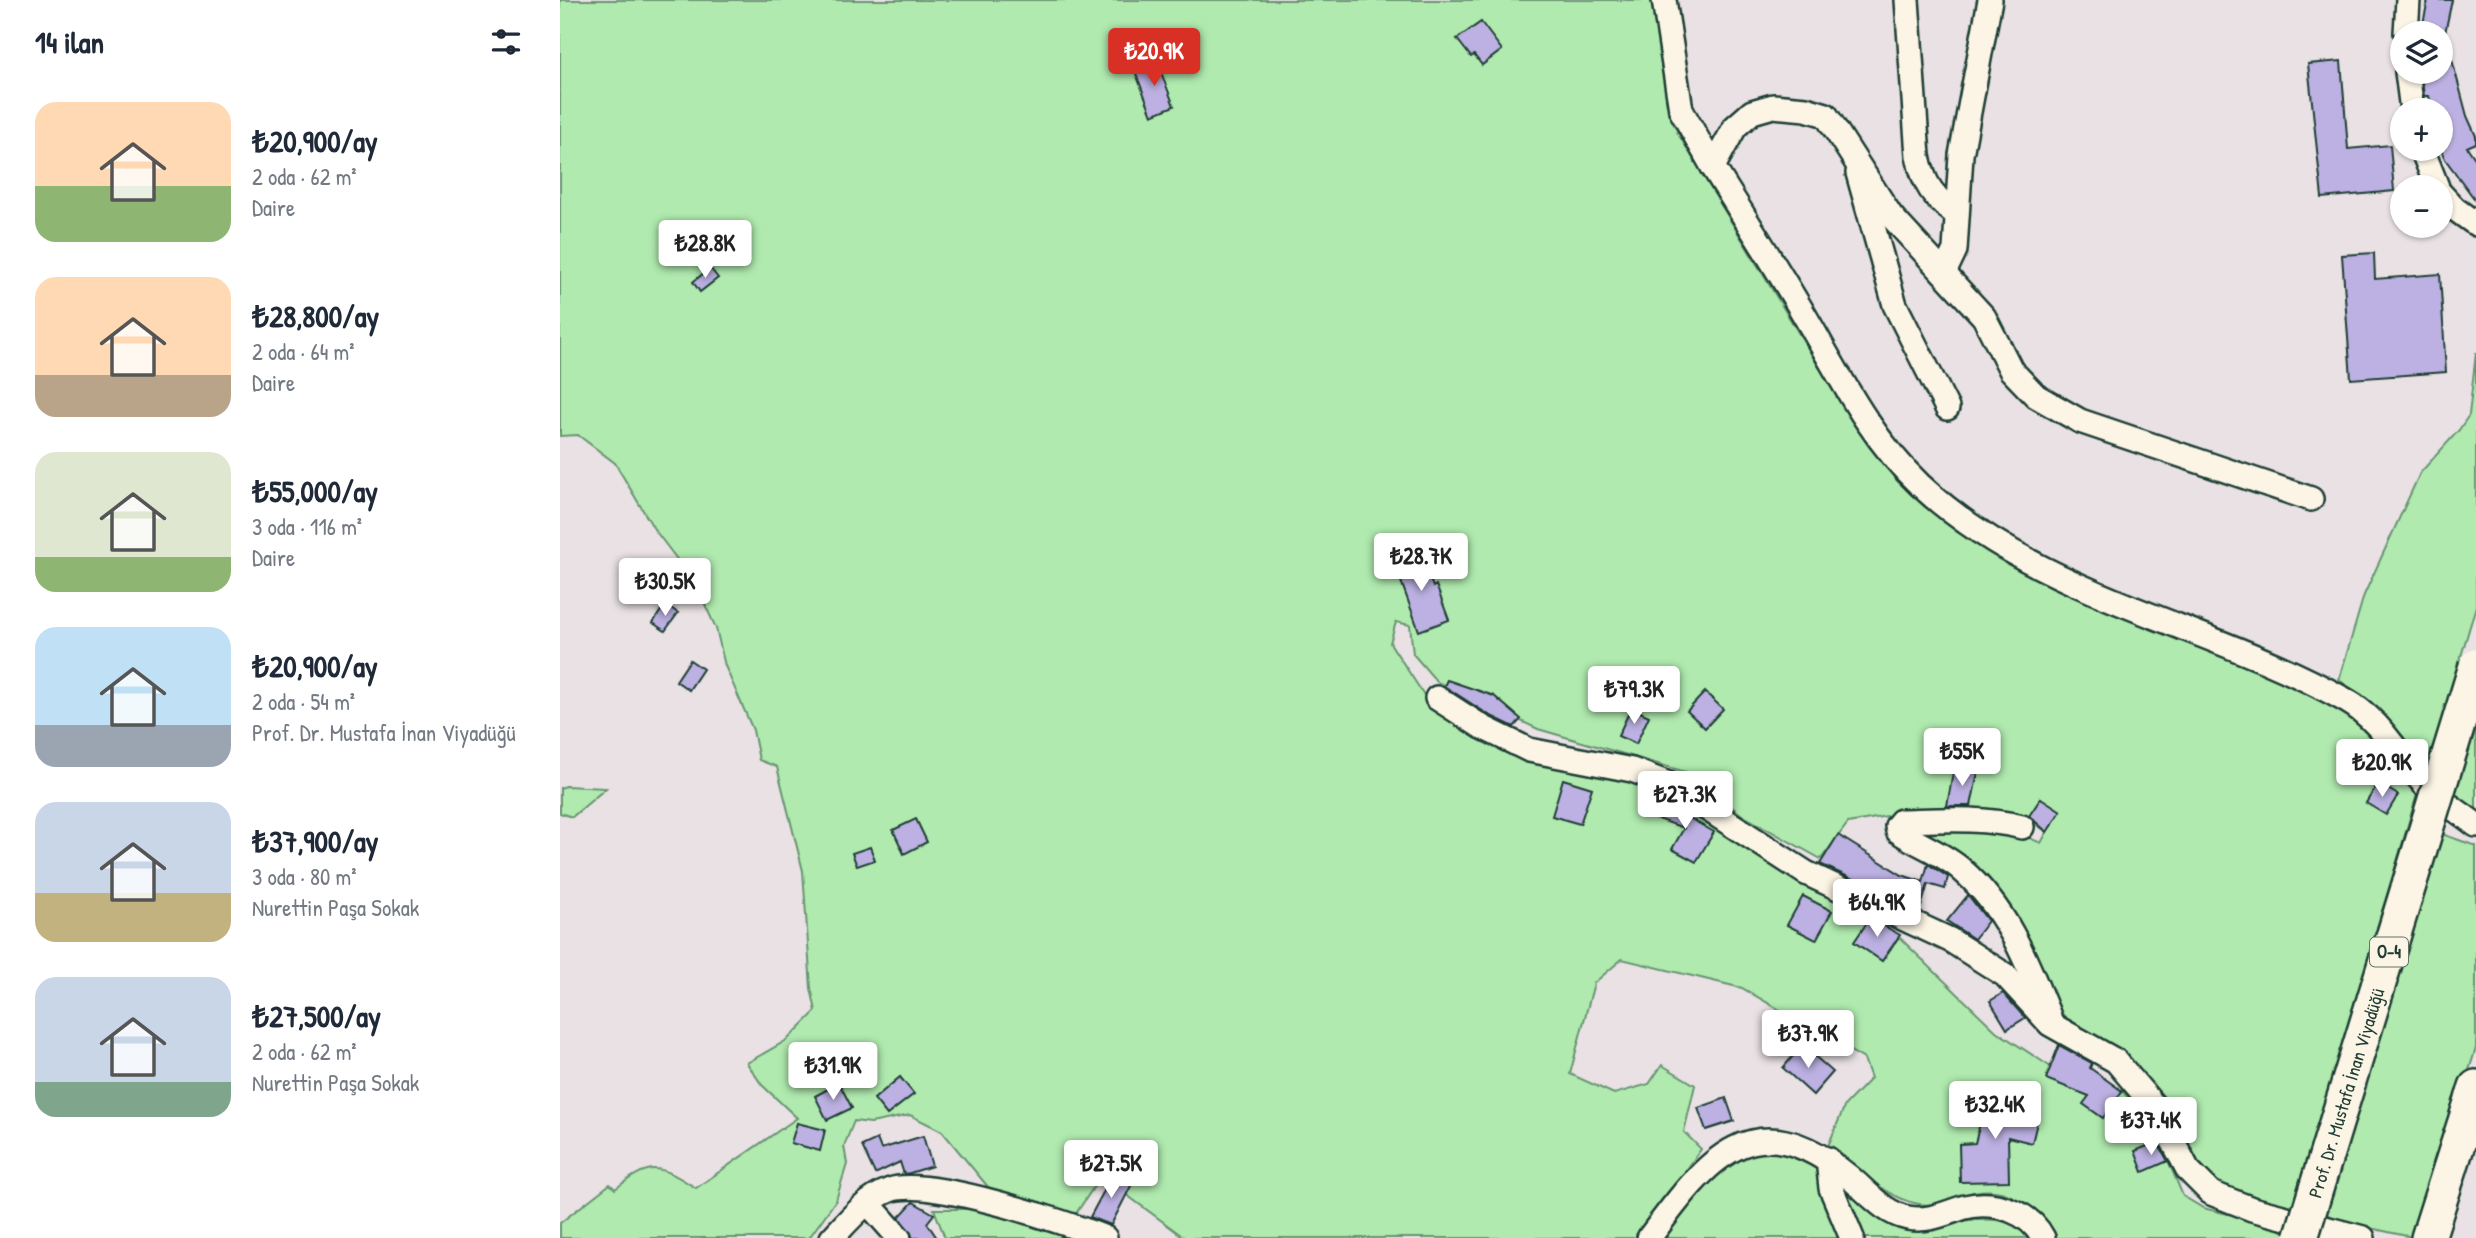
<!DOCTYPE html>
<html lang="tr">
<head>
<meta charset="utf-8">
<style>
  :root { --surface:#fff; --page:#f2f2f3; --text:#1f2937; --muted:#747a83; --accent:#d93025 }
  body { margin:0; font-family:"Patrick Hand",sans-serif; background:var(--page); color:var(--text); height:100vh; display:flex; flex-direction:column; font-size:26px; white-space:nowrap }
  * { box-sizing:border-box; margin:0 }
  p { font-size:23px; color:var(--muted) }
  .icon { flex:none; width:38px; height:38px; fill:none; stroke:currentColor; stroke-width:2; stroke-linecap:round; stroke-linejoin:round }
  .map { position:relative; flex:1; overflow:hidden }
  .drawer { display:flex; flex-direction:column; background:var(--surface); width:560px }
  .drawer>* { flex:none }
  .tools { position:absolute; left:1830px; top:21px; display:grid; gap:14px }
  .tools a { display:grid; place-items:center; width:63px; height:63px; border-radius:50%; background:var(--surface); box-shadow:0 2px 5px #0004; font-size:35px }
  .price { position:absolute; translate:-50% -60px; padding:0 16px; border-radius:7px; background:#fff; color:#222; font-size:23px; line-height:46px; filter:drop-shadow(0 2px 4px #0008) }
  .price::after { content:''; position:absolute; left:50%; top:42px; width:21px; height:16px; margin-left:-10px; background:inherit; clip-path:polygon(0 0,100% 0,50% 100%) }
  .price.selected { background:var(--accent); color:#fff }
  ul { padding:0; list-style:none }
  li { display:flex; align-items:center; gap:21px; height:175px; padding:0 35px }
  li span { display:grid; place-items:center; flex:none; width:196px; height:140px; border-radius:21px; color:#555 }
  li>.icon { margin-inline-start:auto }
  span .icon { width:84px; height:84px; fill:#fffc; stroke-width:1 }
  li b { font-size:30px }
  h2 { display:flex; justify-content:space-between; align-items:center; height:84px; padding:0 35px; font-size:30px }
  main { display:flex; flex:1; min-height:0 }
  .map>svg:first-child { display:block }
  .green { fill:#b0eaaf; stroke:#689472; stroke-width:2 }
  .building { fill:#bcb1e2; stroke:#1f3d34; stroke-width:2 }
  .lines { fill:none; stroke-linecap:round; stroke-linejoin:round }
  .minor-casing { stroke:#1f3d34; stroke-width:28 }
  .highway-casing { stroke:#1f3d34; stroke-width:38 }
  .minor { stroke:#fcf5e5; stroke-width:23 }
  .highway { stroke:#fcf5e5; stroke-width:33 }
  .highway-bridge-casing { stroke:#1f3d34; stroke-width:38; stroke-linecap:butt }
  .highway-bridge { stroke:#fcf5e5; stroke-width:33 }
  .labels { text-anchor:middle; stroke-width:5; stroke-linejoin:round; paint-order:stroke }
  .shield { fill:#fcf5e5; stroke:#617469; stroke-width:2 }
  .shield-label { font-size:18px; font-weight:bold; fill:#1f3d34 }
  .street-label { font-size:19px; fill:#1f3d34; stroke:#fcf5e5 }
</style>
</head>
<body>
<main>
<section class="drawer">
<h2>14 ilan<svg class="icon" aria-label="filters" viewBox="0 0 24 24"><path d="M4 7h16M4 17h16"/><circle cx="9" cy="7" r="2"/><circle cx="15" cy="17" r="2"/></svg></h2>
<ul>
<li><span style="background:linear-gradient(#ffd9b3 60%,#8fb573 0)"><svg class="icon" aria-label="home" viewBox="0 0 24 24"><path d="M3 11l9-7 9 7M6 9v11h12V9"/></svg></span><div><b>₺20,900/ay</b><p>2 oda · 62 m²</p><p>Daire</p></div></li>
<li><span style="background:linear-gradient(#ffd9b3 70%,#b9a48a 0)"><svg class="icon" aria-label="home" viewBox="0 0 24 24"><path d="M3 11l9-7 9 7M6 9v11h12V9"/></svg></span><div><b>₺28,800/ay</b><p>2 oda · 64 m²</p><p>Daire</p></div></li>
<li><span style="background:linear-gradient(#dfe7d0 75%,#8fb573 0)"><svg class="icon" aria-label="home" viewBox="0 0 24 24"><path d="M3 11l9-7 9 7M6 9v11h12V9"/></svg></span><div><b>₺55,000/ay</b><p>3 oda · 116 m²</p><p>Daire</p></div></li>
<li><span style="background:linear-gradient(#bfe0f5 70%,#9aa5b1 0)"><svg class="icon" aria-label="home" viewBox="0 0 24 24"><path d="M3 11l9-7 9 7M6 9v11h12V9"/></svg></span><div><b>₺20,900/ay</b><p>2 oda · 54 m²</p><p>Prof. Dr. Mustafa İnan Viyadüğü</p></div></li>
<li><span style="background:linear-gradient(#c9d6e8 65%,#c2b280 0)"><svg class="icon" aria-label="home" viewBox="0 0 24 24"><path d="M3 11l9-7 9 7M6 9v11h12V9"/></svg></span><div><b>₺37,900/ay</b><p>3 oda · 80 m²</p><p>Nurettin Paşa Sokak</p></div></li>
<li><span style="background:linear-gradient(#c9d6e8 75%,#7fa58c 0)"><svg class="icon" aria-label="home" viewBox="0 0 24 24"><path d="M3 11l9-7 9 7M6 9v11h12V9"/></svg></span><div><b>₺27,500/ay</b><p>2 oda · 62 m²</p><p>Nurettin Paşa Sokak</p></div></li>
</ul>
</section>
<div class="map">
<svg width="1916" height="1238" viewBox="0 0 1916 1238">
  <rect width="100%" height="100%" fill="#e9e1e4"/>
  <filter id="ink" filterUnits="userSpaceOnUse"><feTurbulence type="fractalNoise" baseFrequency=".0143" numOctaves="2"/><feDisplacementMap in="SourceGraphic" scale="14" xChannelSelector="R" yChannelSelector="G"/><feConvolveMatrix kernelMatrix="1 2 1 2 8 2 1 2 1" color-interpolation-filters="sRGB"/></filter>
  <g filter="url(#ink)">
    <g class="green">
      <path d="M0 0H1091L1117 132 1259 367 1332 467 1362 498 1787 712 1804 727 1858 791 1733 1209 1657 1184 1643 1172 1605 1101 1568 1059 1505 1017 1491 1001 1479 965 1349 829 1453 831 1481 843 1487 832 1467 819 1338 814 1288 823 1261 859 1182 815 1129 773 978 729 877 682 853 654 850 625 836 622 830 643 866 698 1125 805 1243 882 1339 937 1436 1031 1500 1073 1527 1067 1562 1091 1577 1107 1596 1132 1623 1196 1643 1208 1730 1229 1727 1238H1493C1468 1203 1446 1179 1400 1196 1387 1201 1373 1207 1359 1204 1326 1199 1294 1165 1268 1146L1285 1105 1311 1078 1304 1059 1182 988 1062 959 1034 983 1010 1074 1054 1094 1089 1084 1102 1065 1135 1085 1124 1132 1141 1149 1079 1238H625L541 1176 515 1215 433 1193 382 1131 350 1115 311 1123 294 1121 284 1146 287 1164 276 1200 249 1238H0V1223L50 1184 55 1189C92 1161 98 1164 136 1188L237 1118 202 1085 187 1063 227 1040 256 1011 251 988 243 871 217 767 199 760 193 730 165 666 156 628 135 583 94 529 55 463 18 435 0 436Z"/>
      <path d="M1916 352V606L1868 767 1807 699 1779 680 1804 595 1860 473 1899 430 1909 415Z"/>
      <path d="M1916 717V810L1892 793Z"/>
      <path d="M6 786 46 788 12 817 0 813V788Z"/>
      <path d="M1879 833 1916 846V1048L1856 1238 1764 1218Z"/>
      <path d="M1214 1149 1255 1166 1285 1238H1105C1136 1194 1158 1157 1214 1149Z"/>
      <path d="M1280 1181C1290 1190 1305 1209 1317 1213 1330 1217 1383 1222 1398 1221 1421 1219 1453 1215 1468 1238H1299Z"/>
      <path d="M374 1209H415L508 1238H385Z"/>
    </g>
    <g class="building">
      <path d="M1868 0H1892L1885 33H1861Z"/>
      <path d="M921 22 942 50 922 65 914 55 911 57 897 39Z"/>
      <path d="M1881 37H1886L1907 116 1916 136V143L1907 147 1916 160V201L1885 159 1881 150V110H1872L1869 96H1864L1861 72H1881Z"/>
      <path d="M1781 61 1788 149 1830 145 1834 191 1762 198 1748 64Z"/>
      <path d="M597 62 614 106 592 115 575 71Z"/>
      <path d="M1814 253 1815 279 1880 274 1886 372 1791 379 1782 255Z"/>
      <path d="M150 268 158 278 140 292 133 282Z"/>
      <path d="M853 552 860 571 866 569 873 587 876 585 889 620 859 631 833 559Z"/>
      <path d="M105 604 118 613 105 631 93 623Z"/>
      <path d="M130 660 143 669 129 690 116 681Z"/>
      <path d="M887 680 934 696 961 719 954 727 929 715 884 686Z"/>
      <path d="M1145 692 1163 709 1145 728 1127 711Z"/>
      <path d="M1071 708 1089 716 1076 744 1058 736Z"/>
      <path d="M1394 767 1418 772 1411 806H1387Z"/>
      <path d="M1003 779 1032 788 1020 824 992 816Z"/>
      <path d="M1818 783 1838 795 1826 815 1806 803Z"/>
      <path d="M1481 798 1501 811 1487 832 1469 816Z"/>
      <path d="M1098 800 1120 808 1119 812 1154 832 1136 862 1112 849 1124 828 1092 817Z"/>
      <path d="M356 819 367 842 344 854 333 830Z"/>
      <path d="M1278 835 1342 875 1363 882 1368 864 1388 877 1385 889 1368 884 1360 910 1260 864Z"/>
      <path d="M310 847 315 860 297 866 292 853Z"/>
      <path d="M1408 895 1428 921 1414 939 1387 921Z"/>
      <path d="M1243 896 1272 911 1256 940 1227 925Z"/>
      <path d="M1310 918 1340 935 1322 961 1294 942Z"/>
      <path d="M1443 993 1465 1018 1447 1029 1430 1001Z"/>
      <path d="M1242 1045 1273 1072 1253 1095 1223 1068Z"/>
      <path d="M1499 1045 1532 1063 1530 1068 1562 1091 1543 1118 1523 1104 1529 1096 1486 1079Z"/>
      <path d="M340 1077 354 1094 327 1115 314 1099Z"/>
      <path d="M279 1083 292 1108 267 1120 255 1096Z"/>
      <path d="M1427 1096 1457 1103 1456 1108 1479 1114 1472 1143 1448 1137 1449 1181 1400 1182 1399 1144 1415 1143Z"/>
      <path d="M1166 1098 1174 1121 1146 1130 1138 1108Z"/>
      <path d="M237 1123 265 1130 260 1151 231 1143Z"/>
      <path d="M363 1136 372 1166 350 1173 344 1174 340 1162 315 1174 302 1146 317 1139 321 1149Z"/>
      <path d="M1597 1142 1608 1161 1583 1172 1575 1151Z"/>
      <path d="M553 1174 572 1184 551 1225 530 1217Z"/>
      <path d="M353 1202 374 1214 367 1223 377 1238H353L339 1217Z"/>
    </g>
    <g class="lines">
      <g class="minor-casing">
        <g id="minor">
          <path d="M1104 0 1121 110 1153 167"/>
          <path d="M1347 0 1358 156C1364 185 1373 197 1396 214"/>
          <path d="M1846 33 1848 0"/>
          <path d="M1847 72 1852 110"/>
          <path d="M1862 149 1877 187"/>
          <path d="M1298 173 1335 305 1387 408"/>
          <path d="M1881 194 1895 209 1916 224"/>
          <path d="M1384 273 1395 250 1401 155 1430 0"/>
          <path d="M1751 499 1520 421 1476 396 1451 370 1424 317 1331 216 1266 115 1246 109 1213 106 1192 112 1175 127 1153 167C1182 213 1211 259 1239 306 1276 368 1307 435 1360 485 1482 598 1647 622 1787 701 1822 721 1839 758 1866 786 1880 801 1900 812 1916 825"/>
          <path d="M877 698 922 727 969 750 1072 770 1109 784 1246 873 1390 940 1445 975 1490 1024 1556 1061 1595 1107 1628 1170 1651 1193 1692 1209 1803 1238"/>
          <path d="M1462 827C1422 817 1382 820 1341 821L1337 826 1338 831C1358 845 1383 853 1402 870 1447 909 1467 962 1489 1016"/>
          <path d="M1268 1159 1271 1188 1292 1238"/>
          <path d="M308 1203 339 1238"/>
          <path d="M272 1238C289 1220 306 1199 330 1190 367 1176 505 1222 545 1238"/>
          <path d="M1089 1238C1147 1160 1193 1098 1288 1176 1307 1191 1323 1213 1348 1218 1369 1222 1385 1213 1405 1207 1434 1200 1469 1211 1483 1238"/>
        </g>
      </g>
      <g class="highway-casing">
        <path id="highway" d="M1868 1238 1916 1087"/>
      </g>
      <use href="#minor" class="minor"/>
      <use href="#highway" class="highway"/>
      <g class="highway-bridge-casing">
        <path id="highway-bridge" d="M1741 1238 1916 666"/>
      </g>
      <use href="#highway-bridge" class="highway-bridge"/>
    </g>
  </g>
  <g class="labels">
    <rect class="shield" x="1810" y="937.5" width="38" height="29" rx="5"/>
    <g class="shield-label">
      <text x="1829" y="958">O-4</text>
    </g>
    <g class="street-label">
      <text transform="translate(1786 1093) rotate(-73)" y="7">Prof. Dr. Mustafa İnan Viyadüğü</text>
    </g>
  </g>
</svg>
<div class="tools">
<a><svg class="icon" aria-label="layers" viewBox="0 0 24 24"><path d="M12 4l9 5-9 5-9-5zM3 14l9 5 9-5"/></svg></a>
<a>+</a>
<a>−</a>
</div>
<b class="price selected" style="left:594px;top:88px">₺20.9K</b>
<b class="price" style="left:145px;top:280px">₺28.8K</b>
<b class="price" style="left:861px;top:593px">₺28.7K</b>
<b class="price" style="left:105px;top:618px">₺30.5K</b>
<b class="price" style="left:1074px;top:726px">₺79.3K</b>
<b class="price" style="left:1402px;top:788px">₺55K</b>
<b class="price" style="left:1822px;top:799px">₺20.9K</b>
<b class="price" style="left:1125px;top:831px">₺27.3K</b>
<b class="price" style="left:1317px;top:939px">₺64.9K</b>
<b class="price" style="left:1248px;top:1070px">₺37.9K</b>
<b class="price" style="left:273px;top:1102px">₺31.9K</b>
<b class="price" style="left:1435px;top:1141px">₺32.4K</b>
<b class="price" style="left:1591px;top:1157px">₺37.4K</b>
<b class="price" style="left:551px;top:1200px">₺27.5K</b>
</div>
</main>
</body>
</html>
